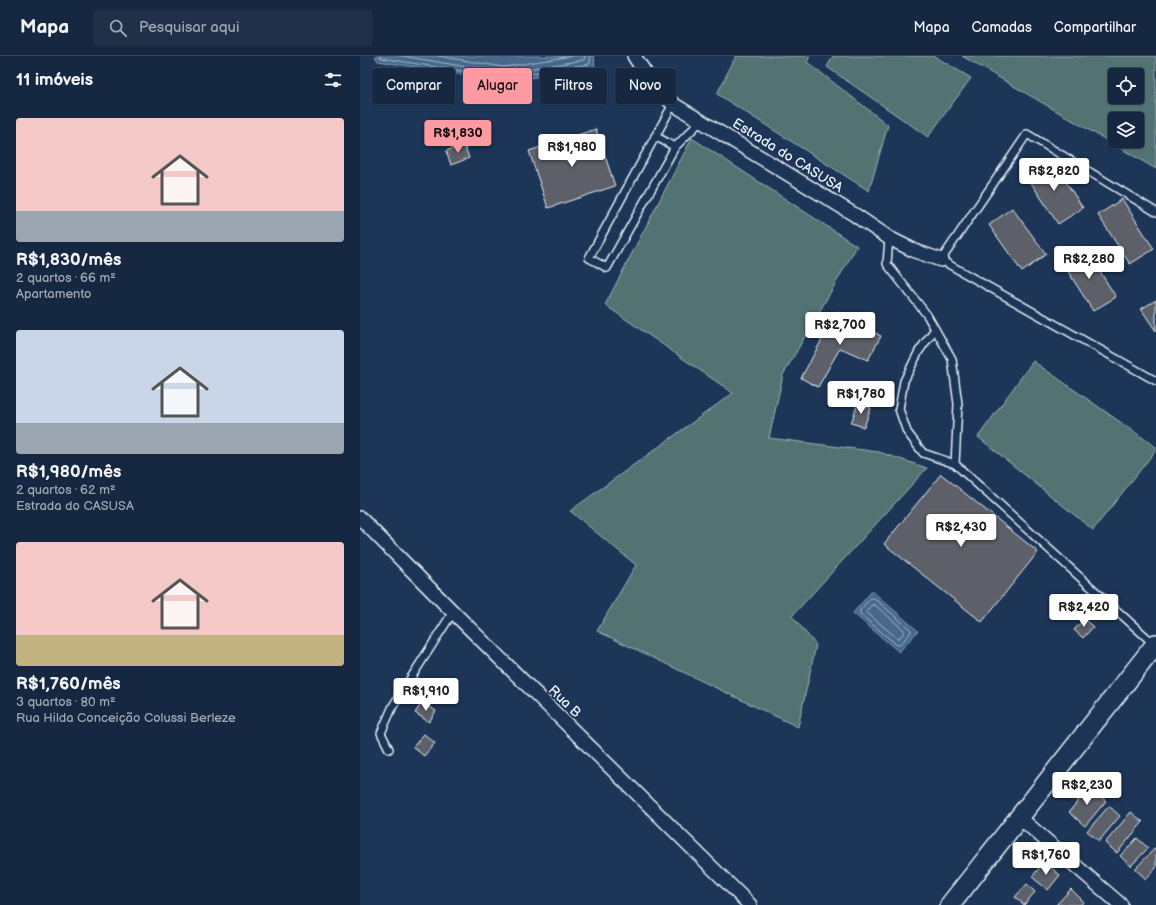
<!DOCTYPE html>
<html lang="pt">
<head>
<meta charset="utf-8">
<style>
  :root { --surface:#162841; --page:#1f3048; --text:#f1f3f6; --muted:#9ea6b1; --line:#35445a; --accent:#ff9aa2 }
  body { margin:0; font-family:"Balsamiq Sans",sans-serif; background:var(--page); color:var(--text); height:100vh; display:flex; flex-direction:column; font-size:15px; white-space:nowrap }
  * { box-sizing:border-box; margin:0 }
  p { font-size:13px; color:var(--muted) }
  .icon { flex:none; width:22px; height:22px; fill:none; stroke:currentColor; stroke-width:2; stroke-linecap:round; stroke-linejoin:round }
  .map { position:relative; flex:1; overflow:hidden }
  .details { display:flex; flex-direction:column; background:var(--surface); width:360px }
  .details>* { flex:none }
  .top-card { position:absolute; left:12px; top:12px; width:380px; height:36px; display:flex; gap:8px }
  .tools { position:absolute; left:748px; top:12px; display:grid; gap:8px }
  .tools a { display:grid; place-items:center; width:36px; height:36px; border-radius:4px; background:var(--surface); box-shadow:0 1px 3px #0004,0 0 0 1px var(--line); font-size:20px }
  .price { position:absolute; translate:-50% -34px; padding:0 9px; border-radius:4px; background:#fff; color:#222; font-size:13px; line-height:26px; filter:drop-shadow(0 1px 2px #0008) }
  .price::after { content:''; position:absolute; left:50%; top:24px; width:12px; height:9px; margin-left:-6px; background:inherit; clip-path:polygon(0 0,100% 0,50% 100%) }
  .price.on { background:var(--accent); color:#111 }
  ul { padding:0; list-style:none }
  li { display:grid; align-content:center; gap:8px; height:212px; padding:0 16px }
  li span { display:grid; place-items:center; height:124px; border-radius:4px; color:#555 }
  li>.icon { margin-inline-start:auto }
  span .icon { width:72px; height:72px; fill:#fffc; stroke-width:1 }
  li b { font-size:17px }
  h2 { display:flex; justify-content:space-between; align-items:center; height:48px; padding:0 16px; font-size:17px }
  .tag { padding:0 14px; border-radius:4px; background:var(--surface); box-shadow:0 1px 3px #0004,0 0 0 1px var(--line); font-size:14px; line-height:36px }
  .tag.on { background:var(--accent); color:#111 }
  header { display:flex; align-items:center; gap:24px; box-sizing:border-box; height:56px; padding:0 20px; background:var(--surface); border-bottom:1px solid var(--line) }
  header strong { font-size:19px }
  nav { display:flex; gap:22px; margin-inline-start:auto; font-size:14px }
  .search { width:280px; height:36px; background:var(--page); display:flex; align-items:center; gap:10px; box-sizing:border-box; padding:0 14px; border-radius:4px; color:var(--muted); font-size:15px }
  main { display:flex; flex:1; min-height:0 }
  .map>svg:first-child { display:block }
  .green { fill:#537373; stroke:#9eb2b6; fill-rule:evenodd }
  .water { fill:#45678b; stroke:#869eb7 }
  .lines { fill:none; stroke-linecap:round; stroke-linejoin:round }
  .shore { stroke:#a7bacc; stroke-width:1 }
  .building { fill:#5d6168; stroke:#e8f1f8 }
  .lane-casing { stroke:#e8f1f8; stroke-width:10 }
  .street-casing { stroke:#e8f1f8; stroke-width:16 }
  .secondary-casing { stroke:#e8f1f8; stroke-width:22 }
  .lane { stroke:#1d3557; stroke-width:7 }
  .street { stroke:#1d3557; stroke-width:13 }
  .secondary { stroke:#1d3557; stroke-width:19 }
  .labels { text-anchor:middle; stroke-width:4; stroke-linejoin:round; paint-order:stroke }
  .street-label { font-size:14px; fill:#e8f1f8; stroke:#1d3557 }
</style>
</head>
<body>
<header>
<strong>Mapa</strong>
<div class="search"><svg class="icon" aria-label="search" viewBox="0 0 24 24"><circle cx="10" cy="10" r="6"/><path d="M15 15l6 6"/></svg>Pesquisar aqui</div>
<nav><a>Mapa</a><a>Camadas</a><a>Compartilhar</a></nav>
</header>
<main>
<section class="details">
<h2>11 imóveis<svg class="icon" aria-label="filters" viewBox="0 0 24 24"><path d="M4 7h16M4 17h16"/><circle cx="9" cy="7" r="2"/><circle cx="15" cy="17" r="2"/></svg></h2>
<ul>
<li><span style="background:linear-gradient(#f6c9c9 75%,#9aa5b1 0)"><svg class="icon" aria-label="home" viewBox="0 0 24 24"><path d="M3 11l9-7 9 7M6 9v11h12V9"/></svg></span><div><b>R$1,830/mês</b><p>2 quartos · 66 m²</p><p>Apartamento</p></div></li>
<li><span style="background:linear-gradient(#c9d6e8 75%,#9aa5b1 0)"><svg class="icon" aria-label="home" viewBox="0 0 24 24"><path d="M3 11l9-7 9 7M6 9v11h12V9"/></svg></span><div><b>R$1,980/mês</b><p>2 quartos · 62 m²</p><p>Estrada do CASUSA</p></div></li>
<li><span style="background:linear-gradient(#f6c9c9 75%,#c2b280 0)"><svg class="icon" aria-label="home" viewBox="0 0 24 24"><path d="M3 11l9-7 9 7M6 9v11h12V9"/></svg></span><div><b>R$1,760/mês</b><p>3 quartos · 80 m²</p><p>Rua Hilda Conceição Colussi Berleze</p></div></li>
</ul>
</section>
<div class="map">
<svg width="796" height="849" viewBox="0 0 796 849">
  <rect width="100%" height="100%" fill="#1d3557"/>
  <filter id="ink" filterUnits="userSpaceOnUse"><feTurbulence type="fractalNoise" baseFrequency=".025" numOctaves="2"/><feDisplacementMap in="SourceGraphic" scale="8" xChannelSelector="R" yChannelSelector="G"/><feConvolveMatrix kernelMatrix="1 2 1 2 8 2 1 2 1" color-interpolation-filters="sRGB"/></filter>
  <g filter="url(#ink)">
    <g class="green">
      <path d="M376 0H450L447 6 528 69 509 135 357 38Z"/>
      <path d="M473 0H574L611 22 568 81 467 11Z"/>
      <path d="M602 0H796V113ZM755 19H777V41H755ZM755 63H777V85H755Z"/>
      <path d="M332 82 497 190 423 319 409 382 519 396 567 412 432 560 456 589 438 671 237 575 276 509 210 455 373 337 245 249Z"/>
      <path d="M673 305 796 391V394L733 474 618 381Z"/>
    </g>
    <g class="water">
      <path d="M15 0H234L235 12 143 26 18 5Z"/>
      <path d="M512 535 558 575 539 596 493 557Z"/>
    </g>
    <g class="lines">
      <g class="shore">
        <path d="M20 0 21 2 143 22 229 8 230 7V0"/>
        <path d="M42 0 143 17 224 4 225 0"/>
        <path d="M78 0 143 11 212 0"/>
        <path d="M511 542H514L551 574V576L540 589H537L500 558V555Z"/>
        <path d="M512 549H515L544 574V577L539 582H537L507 557V555Z"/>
      </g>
    </g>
    <g class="building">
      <path d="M236 73 255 130 188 152 169 95Z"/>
      <path d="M104 88 109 102 91 109 86 95Z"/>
      <path d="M691 103 723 152 698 168 666 119Z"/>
      <path d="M762 143 794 193 770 208 738 159Z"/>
      <path d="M652 152 686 198 662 216 629 169Z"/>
      <path d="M725 192 756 241 733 255 702 206Z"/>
      <path d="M796 244V275L781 253Z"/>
      <path d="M477 256 521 280 508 304 480 292 458 331 441 322Z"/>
      <path d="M498 347 511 352 504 371 491 367Z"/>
      <path d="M581 418 678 496 622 566 524 488Z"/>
      <path d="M724 563 733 571 723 582 714 574Z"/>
      <path d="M62 646 76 655 69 666 55 657Z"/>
      <path d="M64 678 75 687 64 700 53 691Z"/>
      <path d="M729 731 746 745 725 770 709 756Z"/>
      <path d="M749 750 760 760 739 785 727 775Z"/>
      <path d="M771 756 783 766 757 797 745 787Z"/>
      <path d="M777 782 788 792 771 810 760 800Z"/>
      <path d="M796 791V812L786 823 775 813Z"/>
      <path d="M684 806 700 819 688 834 672 821Z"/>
      <path d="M667 828 675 836 664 849 655 841Z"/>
      <path d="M711 833 724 846 720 849H696Z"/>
    </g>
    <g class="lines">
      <g class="lane-casing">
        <g id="lane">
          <path d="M313 48 229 202 247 212 315 91 341 65"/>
          <path d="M295 80 315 91"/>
          <path d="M796 156 667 78 581 204 796 325"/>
          <path d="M529 182 527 208 567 259 592 303 598 348 595 408 795 589"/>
          <path d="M575 273 559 295 544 325 539 353 547 376 563 397 595 408"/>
          <path d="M29 693 21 677 33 650 93 556"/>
        </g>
      </g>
      <g class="street-casing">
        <g id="street">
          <path d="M274 0 292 27 313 48 495 159 529 182 555 195 581 204"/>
          <path d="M0 462 93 556 390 849"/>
          <path d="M659 761 761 849"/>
        </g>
      </g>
      <g class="secondary-casing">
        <path id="secondary" d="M590 849 796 588"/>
      </g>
      <use href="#lane" class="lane"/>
      <use href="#street" class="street"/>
      <use href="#secondary" class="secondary"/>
    </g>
  </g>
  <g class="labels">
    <g class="street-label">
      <text transform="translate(428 99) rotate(32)" y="5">Estrada do CASUSA</text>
      <text transform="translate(205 645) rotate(44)" y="5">Rua B</text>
    </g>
  </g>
</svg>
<div class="tools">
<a><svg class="icon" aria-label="locate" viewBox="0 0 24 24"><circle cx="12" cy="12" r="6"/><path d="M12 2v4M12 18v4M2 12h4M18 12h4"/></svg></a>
<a><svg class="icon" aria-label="layers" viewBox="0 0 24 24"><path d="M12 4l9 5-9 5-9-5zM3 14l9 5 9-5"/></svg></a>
</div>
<b class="price on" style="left:98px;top:98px">R$1,830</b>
<b class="price" style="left:212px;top:112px">R$1,980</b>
<b class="price" style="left:694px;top:136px">R$2,820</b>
<b class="price" style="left:729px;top:224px">R$2,280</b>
<b class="price" style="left:480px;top:290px">R$2,700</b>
<b class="price" style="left:501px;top:359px">R$1,780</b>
<b class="price" style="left:601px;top:492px">R$2,430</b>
<b class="price" style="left:724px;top:572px">R$2,420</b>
<b class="price" style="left:66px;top:656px">R$1,910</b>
<b class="price" style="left:727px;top:750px">R$2,230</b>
<b class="price" style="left:686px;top:820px">R$1,760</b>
<div class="top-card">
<a class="tag">Comprar</a>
<a class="tag on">Alugar</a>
<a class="tag">Filtros</a>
<a class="tag">Novo</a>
</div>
</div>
</main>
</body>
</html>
